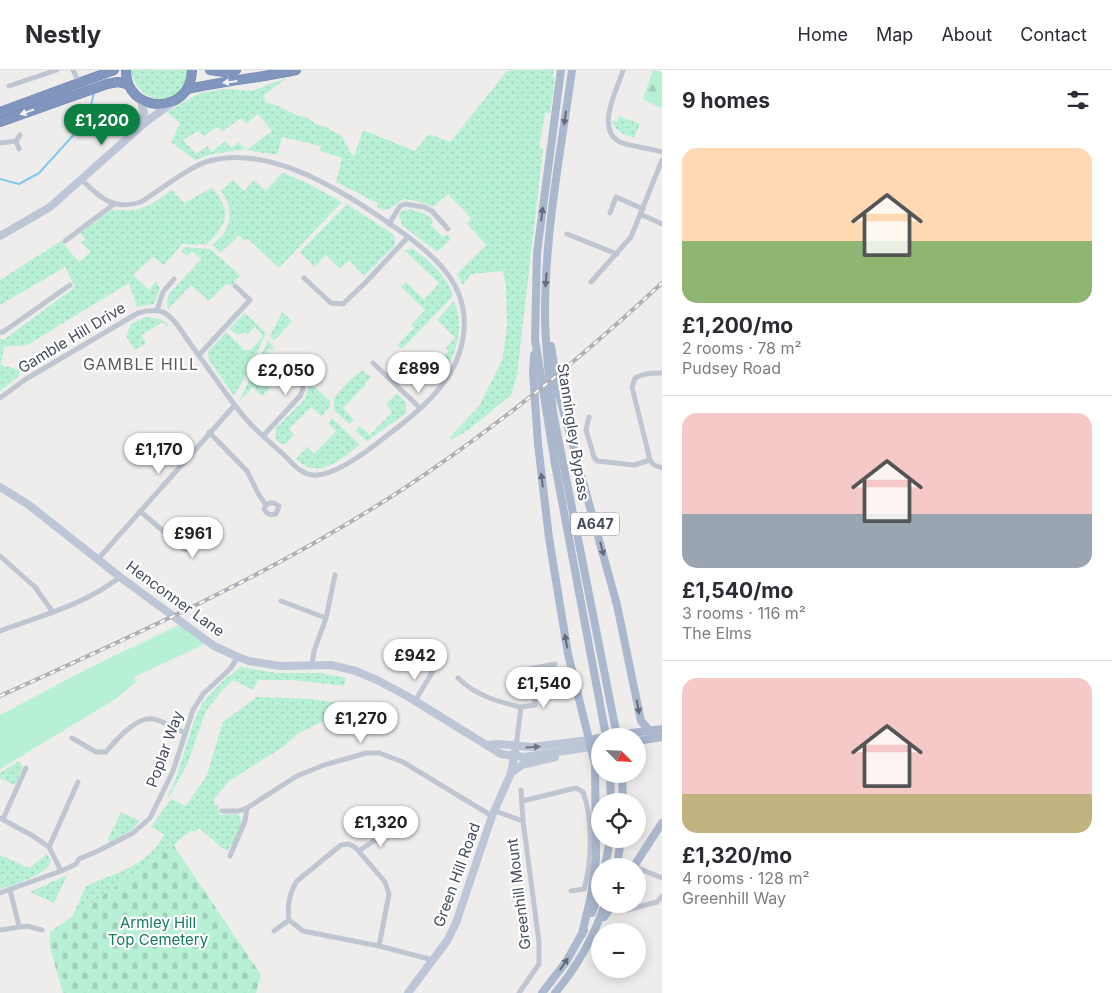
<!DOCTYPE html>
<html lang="en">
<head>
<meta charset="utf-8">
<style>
  :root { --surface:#fff; --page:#f2f2f3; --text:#2b2b33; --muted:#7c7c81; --line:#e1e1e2; --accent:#0b8043 }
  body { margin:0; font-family:Inter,sans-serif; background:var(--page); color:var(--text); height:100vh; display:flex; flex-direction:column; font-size:19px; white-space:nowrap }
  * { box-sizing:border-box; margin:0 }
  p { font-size:16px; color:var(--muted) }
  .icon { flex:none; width:28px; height:28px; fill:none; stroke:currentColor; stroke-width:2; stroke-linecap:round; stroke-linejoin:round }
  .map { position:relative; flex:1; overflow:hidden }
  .panel { display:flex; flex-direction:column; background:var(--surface); width:450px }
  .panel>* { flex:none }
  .needle { width:32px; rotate:114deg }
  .buttons { position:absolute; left:591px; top:658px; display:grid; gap:10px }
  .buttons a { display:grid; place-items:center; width:55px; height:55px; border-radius:50%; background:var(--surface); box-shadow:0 2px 12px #0003; font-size:25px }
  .price { position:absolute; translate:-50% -42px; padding:0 11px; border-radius:18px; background:#fff; color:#222; font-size:16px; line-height:32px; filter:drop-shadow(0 1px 2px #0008) }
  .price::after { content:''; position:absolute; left:50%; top:30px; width:15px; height:11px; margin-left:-8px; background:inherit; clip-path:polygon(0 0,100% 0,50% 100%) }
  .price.on { background:var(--accent); color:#fff }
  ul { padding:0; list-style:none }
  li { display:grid; align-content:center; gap:10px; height:265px; padding:0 20px }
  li+li { border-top:1px solid var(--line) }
  li span { display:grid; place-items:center; height:155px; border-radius:15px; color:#555 }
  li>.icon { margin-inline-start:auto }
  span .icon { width:90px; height:90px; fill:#fffc; stroke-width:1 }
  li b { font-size:21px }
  h2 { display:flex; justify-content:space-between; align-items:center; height:60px; padding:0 20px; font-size:21px }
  header { display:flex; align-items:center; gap:30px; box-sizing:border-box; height:70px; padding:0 25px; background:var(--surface); border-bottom:1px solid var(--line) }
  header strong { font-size:24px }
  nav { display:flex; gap:28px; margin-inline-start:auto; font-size:18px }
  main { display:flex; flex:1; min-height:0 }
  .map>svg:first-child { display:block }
  .grass { fill:url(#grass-dots) }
  .forest { fill:url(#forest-firs) }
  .cemetery { fill:url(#cemetery-stones) }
  .garden { fill:#b7f0d5 }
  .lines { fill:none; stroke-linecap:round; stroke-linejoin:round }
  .stream { stroke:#82c8ee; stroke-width:2 }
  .highway-casing { stroke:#6d81a9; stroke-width:10 }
  .street { stroke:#bfc6d2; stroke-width:5 }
  .secondary { stroke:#bdc6d6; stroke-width:8 }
  .primary { stroke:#aab7cd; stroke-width:8 }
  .highway { stroke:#8196be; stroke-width:9 }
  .rail-casing { stroke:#aeb0b7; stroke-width:4 }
  .rail { stroke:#fff; stroke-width:2; stroke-dasharray:5.5; stroke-linecap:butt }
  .primary-bridge { stroke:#aab7cd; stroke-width:8 }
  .oneway { fill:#f2f4f8 }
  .oneway2 { fill:#636c7c }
  .oneway3 { fill:#6e7785 }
  .labels { text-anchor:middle; stroke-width:4.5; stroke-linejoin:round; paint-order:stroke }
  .shield { fill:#fff; stroke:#7c828c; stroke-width:1 }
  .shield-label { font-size:14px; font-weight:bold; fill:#444c5a }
  .street-label { font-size:15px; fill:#444c5a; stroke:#fff }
  .park-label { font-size:15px; fill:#137d57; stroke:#fff }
  .neighbourhood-label { font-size:16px; letter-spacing:1px; fill:#595b61; stroke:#fff }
</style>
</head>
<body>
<header>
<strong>Nestly</strong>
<nav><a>Home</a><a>Map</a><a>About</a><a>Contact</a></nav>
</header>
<main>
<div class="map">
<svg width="662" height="923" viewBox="0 0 662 923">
  <defs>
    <pattern id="grass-dots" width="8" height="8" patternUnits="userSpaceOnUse" patternTransform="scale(1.25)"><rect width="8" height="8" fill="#b7f0d5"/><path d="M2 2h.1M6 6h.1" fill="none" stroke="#9fcfb9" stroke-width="1.8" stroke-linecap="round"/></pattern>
    <pattern id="forest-firs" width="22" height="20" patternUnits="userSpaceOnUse" patternTransform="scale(1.25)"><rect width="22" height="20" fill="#b7f0d5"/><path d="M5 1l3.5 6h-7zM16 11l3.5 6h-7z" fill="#9fcfb9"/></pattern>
    <pattern id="cemetery-stones" width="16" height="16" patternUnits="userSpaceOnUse" patternTransform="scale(1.25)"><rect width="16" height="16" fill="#b7f0d5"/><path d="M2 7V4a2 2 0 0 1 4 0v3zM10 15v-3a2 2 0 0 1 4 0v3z" fill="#9fcfb9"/></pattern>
  </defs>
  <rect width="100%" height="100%" fill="#efecec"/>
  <g class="grass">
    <path d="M131 0H189C189 35 139 42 131 0Z"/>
    <path d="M515 0H554L552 7H555L550 43H545L539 78 543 79 517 306 511 325 471 358 451 370 449 368 479 336 502 291 507 258 506 218 503 201 471 204 463 215 457 204 486 175 467 154 471 148 448 124 433 137 425 133 404 129 389 139 382 140 377 137 379 134 336 112 342 88 320 81 321 76 282 67 277 85 246 80 272 61 258 44 246 54 241 48 223 61 217 57 204 66 198 61 183 70 196 84 207 76 212 82 225 71 232 78 239 72 245 79 213 84 195 90 171 72 180 53 167 42 200 23 226 19 251 21 287 8 264 25 265 32 281 37 296 45 308 48 317 55 326 57 343 67 350 82 354 87 363 60 415 81 429 64 450 72 507 1Z"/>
    <path d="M619 46 640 54 634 68C624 64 614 61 612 50L617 52Z"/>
    <path d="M282 103H284L307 113 342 132 279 198 248 169 244 171 239 165 221 183 212 175C216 171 221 167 224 163 233 152 230 131 221 121L233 110 244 121 254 110 266 121Z"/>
    <path d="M212 118C233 141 227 155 207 174L190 175 183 173 164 195 153 187 133 205 149 220 156 212 160 218 154 234 137 237 129 213 27 275 4 277 1 295 19 300V306L0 321V269H5L75 217 65 197 0 235V210L61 171 79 192 91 182 81 172 85 169 80 163 111 140H136L150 135 172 120 184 133Z"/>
    <path d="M347 134 394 165 395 175 364 206 349 190 340 199 326 185 314 197 300 182Z"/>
    <path d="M410 139 425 144 433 150 431 155 443 167 446 164 451 169 437 182 402 155 399 144 402 141Z"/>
    <path d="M185 177 210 179 240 205 231 216 226 214 209 231 191 215 168 239 167 231 169 224 201 189 192 181 187 186 181 181Z"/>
    <path d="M413 179C430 191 447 206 453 226L402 279 397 275 414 258 411 255 425 240 401 217 406 212 424 230 439 213 404 180Z"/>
    <path d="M454 231C464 253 458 282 444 301L436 294 448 281 446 278 455 268 437 250Z"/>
    <path d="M282 242 292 251 274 271 270 266Z"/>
    <path d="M245 243 266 263 249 300 234 326 209 290 208 282 226 262 245 280H251L263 266 255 257 247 265 244 262 238 265 229 259Z"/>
    <path d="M145 247 160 249 168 254V256L166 257 163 252 142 265 146 273 135 280 126 266 131 254Z"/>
    <path d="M268 271 274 277 271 280 269 278 267 280 269 283 264 289 268 293 256 306 269 319 262 326 253 317 239 332Z"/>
    <path d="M362 300 371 307 365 313 366 314 343 338 354 350 349 354 334 340V328L347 313Z"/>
    <path d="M310 313 330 331V337L321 346 311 337 289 359 294 365 286 374H281L275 369 276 358 305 329Z"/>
    <path d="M397 323 406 332V343L367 371 355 361 360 356 370 365 392 342 386 334Z"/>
    <path d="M332 348 360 375C340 389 319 411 296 389L307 377 314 384 336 361 328 353Z"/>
    <path d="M241 597 277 603H320L346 608 344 616 293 610H258L253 620 233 610 221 622 206 641 187 695 169 727 168 726 176 708 194 651 203 632 225 609Z"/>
    <path d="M257 627 313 629 342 634 338 644 299 663 283 677 229 711 214 729V735H218L219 745 235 744 240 746C244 756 234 772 228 780 220 779 207 764 199 758L195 762 191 760 181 768 174 776 72 847 86 816C113 804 152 794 164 764L151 757 171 729 186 736 207 705 223 652Z"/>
    <path d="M19 691 23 697 15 715 0 708V703Z"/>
    <path d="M121 742 140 751 129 762 110 772 108 769Z"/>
    <path d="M47 784 51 791C46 805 14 815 0 819V785L29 798Z"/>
    <path d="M67 805 54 833 30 822Z"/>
  </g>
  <path class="forest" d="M653 0 662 2V39L643 29Z"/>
  <path class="cemetery" d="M174 776 261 905 256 923H63L50 878V862Z"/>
  <path class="garden" d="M179 555 205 574 134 607 136 612 114 630 0 699V645L91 597Z"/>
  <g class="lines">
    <path class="stream" d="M0 109 19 114 39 103 79 59 89 45 94 22"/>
    <g class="highway-casing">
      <g id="highway">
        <path d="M126 0C125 44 191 47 192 0"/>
        <path d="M210 0 224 2 236 0"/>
        <path d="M188 19C223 11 260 8 296 0"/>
        <path d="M0 42 114 0"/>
        <path d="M0 52 107 14 118 12 127 14"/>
      </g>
    </g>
    <g class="street">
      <path d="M73 0 79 13"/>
      <path d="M623 1C617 19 595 60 620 72 633 77 648 78 662 82"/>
      <path d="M9 16 57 0"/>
      <path d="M16 71 19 79"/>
      <path d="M0 73 16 71 20 65"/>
      <path d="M610 143 616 127 643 139"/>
      <path d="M640 144 662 154"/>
      <path d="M389 154 400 136 405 134 424 137 432 141 448 159"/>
      <path d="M567 164 617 184"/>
      <path d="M65 171 114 134"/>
      <path d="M304 208 331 233 343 234 367 211 408 167"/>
      <path d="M591 212 631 167 662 90"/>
      <path d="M157 240 163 222 174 209"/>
      <path d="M0 262H3L70 215"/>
      <path d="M199 285 250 230 235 216"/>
      <path d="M373 293 420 338"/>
      <path d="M662 303C652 303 644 303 635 308L632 317 650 390 654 395 662 398"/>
      <path d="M0 328 26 309 138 243C148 240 159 238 168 245 175 251 182 261 187 269 203 291 218 313 234 334 248 354 266 369 284 385 292 392 300 404 312 405 333 408 373 377 389 364 417 343 450 316 460 281 481 211 423 177 374 143 329 113 265 76 209 91 190 96 159 121 141 132 114 141 100 128 82 110"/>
      <path d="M589 347 586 360 594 387 597 391 634 395 650 390"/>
      <path d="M209 362 247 401 259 425 266 435 264 439C267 445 270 445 276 444L279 436C274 432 271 432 266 435"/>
      <path d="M263 366 300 326 303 319 301 310 276 287"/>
      <path d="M140 441 185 480 202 475 204 471 202 467 198 466 182 472 180 475"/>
      <path d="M0 486 35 517 52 541"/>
      <path d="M98 489 234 336"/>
      <path d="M281 531 326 548"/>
      <path d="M0 561C41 546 86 534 120 507"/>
      <path d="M312 595 314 581 326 548 335 505"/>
      <path d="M458 608C475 625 498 632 521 637"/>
      <path d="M415 631 433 601"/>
      <path d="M72 668 96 682H106C115 671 136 646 153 649 161 650 176 659 185 663"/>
      <path d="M516 677 521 637 535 635 530 599 555 594"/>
      <path d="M522 731 576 718 583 722C593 748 592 792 584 819L571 821"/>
      <path d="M222 741H239L247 738 297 706 324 695 349 688 366 683H379L403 692 492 746"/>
      <path d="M495 741 523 751"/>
      <path d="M0 748 33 766 49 777 61 801 0 823"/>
      <path d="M3 749 26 698"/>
      <path d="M49 777 78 712"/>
      <path d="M359 781 391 759"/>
      <path d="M230 786 245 751 247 738"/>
      <path d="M638 798 662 808"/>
      <path d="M61 801 76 794 79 789 98 781 133 763 150 748 173 701 193 640 203 624 230 599 238 587"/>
      <path d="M10 820 19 856"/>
      <path d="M629 834 627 840 657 832 662 826"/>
      <path d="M0 860 27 856 42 860"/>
      <path d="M274 861 289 850"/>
      <path d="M379 876 389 824 385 812 356 778 349 774 341 775 297 811C289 823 287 835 289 850L303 861 379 876 433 890"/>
      <path d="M519 923 539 894V872L523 751 521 720"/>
    </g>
    <g class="secondary">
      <path d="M138 58 144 43 140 28"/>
      <path d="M0 166 50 137 147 51 172 33"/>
      <path d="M0 417 29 435 120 507 214 576 238 587 249 591 280 596 331 595 356 601 379 611 407 626 501 684 524 687 591 677"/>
      <path d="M488 675 498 674 532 677 589 670"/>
      <path d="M511 703 522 695 555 687"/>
      <path d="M408 923 447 871 456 853 492 746 511 703 516 677"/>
    </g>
    <g class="primary">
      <path d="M561 0 537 183 535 270 555 394 606 666"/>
      <path d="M572 0C561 80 545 161 545 243 545 276 549 309 553 342L617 666"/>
      <path d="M551 276 559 325 617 535 641 651 650 661"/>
      <path d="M534 285 533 302 538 374 549 468 568 584 595 694 596 789 591 826 582 864"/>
      <path d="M625 664 662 659"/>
      <path d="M589 670 600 668"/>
      <path d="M638 671 662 667"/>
      <path d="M610 704 611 731"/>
      <path d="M622 704 623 731"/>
      <path d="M605 796 610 769"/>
      <path d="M617 796 621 769"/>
      <path d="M634 796 662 753"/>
      <path d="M592 843 600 819"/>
      <path d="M604 847 613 834"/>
      <path d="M542 923 566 892 584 860"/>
      <path d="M555 923C577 897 594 866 605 834"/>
    </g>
    <use href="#highway" class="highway"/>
    <g class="rail-casing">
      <path id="rail" d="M0 626C137 564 274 503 400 421 494 360 580 289 662 213"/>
    </g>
    <use href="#rail" class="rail"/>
    <path class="primary-bridge" d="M612 666 625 664"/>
  </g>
  <defs><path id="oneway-solid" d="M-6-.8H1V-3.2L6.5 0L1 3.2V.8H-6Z" transform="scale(1.25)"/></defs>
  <g class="oneway">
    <use href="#oneway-solid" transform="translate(230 12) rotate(173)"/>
    <use href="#oneway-solid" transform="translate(27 42) rotate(160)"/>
  </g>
  <g class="oneway2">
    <use href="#oneway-solid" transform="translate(565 48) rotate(98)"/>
    <use href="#oneway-solid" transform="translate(542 144) rotate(-83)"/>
    <use href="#oneway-solid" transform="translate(546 210) rotate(94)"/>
    <use href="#oneway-solid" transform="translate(542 410) rotate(-97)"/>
    <use href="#oneway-solid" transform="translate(602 479) rotate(75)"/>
    <use href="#oneway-solid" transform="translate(566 571) rotate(-100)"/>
    <use href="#oneway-solid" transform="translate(638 637) rotate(80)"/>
    <use href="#oneway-solid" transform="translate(564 894) rotate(-56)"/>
  </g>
  <use class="oneway3" href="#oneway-solid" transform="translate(533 677) rotate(-4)"/>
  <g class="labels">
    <rect class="shield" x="571" y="442.5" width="48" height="23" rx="4"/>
    <g class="shield-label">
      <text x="595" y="459">A647</text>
    </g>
    <g class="street-label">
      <text transform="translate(72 268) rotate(-31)" y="5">Gamble Hill Drive</text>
      <text transform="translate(573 362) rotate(81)" y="5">Stanningley Bypass</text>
      <text transform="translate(175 529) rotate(36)" y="5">Henconner Lane</text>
      <text transform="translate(165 679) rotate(-70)" y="5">Poplar Way</text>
      <text transform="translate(457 805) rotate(-70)" y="5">Green Hill Road</text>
      <text transform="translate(519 824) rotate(-97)" y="5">Greenhill Mount</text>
    </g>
    <g class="park-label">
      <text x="158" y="858">Armley Hill<tspan x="158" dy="17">Top Cemetery</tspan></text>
    </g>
    <g class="neighbourhood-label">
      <text x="141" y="300">GAMBLE HILL</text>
    </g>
  </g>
</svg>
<div class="buttons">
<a><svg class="needle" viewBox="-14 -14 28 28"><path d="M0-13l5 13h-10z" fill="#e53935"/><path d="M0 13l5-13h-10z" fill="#7c7c81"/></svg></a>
<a><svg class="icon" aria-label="locate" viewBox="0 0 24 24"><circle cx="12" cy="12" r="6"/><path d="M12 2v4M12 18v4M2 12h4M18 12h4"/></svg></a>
<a>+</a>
<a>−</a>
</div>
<b class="price on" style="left:102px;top:76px">£1,200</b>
<b class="price" style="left:419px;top:324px">£899</b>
<b class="price" style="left:286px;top:326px">£2,050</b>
<b class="price" style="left:159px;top:405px">£1,170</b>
<b class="price" style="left:193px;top:489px">£961</b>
<b class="price" style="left:415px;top:611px">£942</b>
<b class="price" style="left:544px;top:639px">£1,540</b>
<b class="price" style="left:361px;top:674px">£1,270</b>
<b class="price" style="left:381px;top:778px">£1,320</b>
</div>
<section class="panel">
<h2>9 homes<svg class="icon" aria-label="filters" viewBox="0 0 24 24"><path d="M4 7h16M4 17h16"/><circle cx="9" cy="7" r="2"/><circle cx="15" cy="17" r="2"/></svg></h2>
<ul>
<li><span style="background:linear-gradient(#ffd9b3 60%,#8fb573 0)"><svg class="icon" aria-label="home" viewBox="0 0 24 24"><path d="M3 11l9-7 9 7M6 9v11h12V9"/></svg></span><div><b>£1,200/mo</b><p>2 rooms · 78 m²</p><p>Pudsey Road</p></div></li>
<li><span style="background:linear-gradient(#f6c9c9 65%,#9aa5b1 0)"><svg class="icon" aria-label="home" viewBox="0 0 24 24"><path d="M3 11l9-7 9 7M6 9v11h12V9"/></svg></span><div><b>£1,540/mo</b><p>3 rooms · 116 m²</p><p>The Elms</p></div></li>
<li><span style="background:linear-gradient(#f6c9c9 75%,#c2b280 0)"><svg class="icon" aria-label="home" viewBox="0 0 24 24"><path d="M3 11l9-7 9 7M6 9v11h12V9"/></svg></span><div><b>£1,320/mo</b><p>4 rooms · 128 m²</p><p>Greenhill Way</p></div></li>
</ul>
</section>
</main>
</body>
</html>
